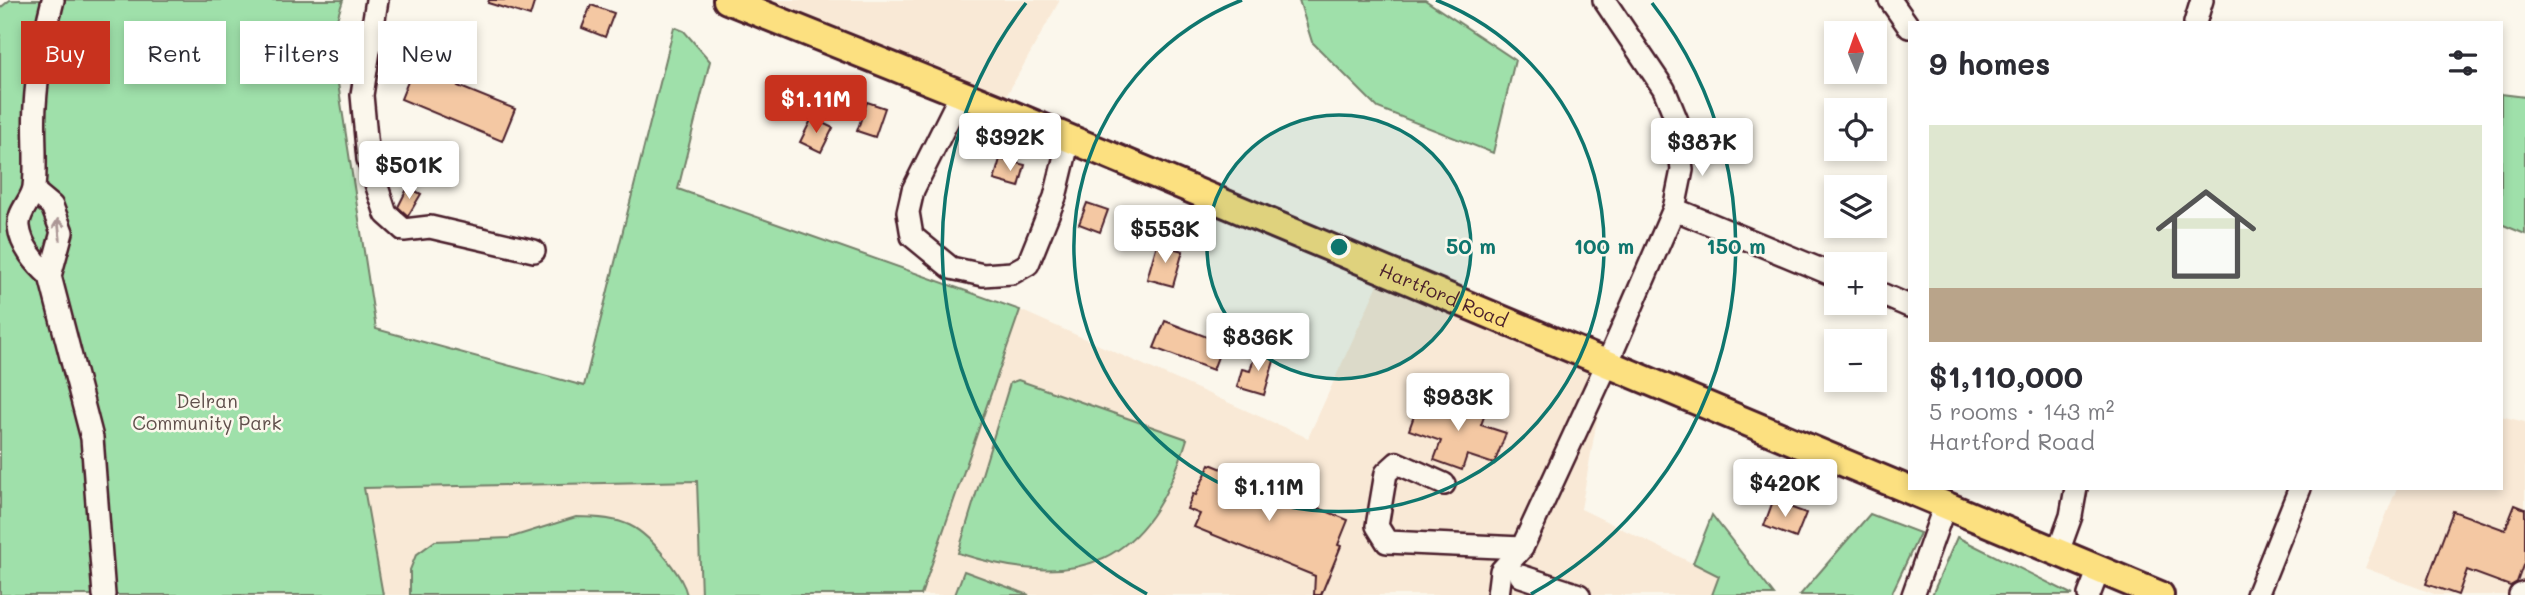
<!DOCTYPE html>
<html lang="en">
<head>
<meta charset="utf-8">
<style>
  :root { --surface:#fff; --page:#f2f2f3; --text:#2b2b33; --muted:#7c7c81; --line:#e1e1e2; --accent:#c8321e }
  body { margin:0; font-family:Mali,sans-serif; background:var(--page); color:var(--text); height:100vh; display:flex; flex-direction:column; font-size:26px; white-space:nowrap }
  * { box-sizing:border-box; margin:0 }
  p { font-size:23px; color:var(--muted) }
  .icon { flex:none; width:38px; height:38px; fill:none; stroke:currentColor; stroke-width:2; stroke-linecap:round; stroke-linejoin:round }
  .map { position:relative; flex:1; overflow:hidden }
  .panel { position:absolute; left:1908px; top:21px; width:595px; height:469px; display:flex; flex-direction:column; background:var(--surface); border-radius:0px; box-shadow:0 4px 10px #0003 }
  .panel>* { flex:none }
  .guide { position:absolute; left:21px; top:21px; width:665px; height:63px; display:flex; gap:14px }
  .needle { width:46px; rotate:358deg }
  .tools { position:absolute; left:1824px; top:21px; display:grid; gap:14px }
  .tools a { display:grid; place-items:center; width:63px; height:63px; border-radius:0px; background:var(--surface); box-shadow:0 4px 10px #0003; font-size:35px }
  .price { position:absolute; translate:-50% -60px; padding:0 16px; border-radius:7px; background:#fff; color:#222; font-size:23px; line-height:46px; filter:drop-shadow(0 2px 4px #0008) }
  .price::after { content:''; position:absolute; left:50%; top:42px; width:21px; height:16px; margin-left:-10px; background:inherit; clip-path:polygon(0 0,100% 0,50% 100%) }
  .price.active { background:var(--accent); color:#fff }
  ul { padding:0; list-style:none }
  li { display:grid; align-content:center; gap:14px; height:371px; padding:0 21px }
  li+li { border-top:2px solid var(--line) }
  li span { display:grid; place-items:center; height:217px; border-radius:0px; color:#555 }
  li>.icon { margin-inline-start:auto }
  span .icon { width:126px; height:126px; fill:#fffc; stroke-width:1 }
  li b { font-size:30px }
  h2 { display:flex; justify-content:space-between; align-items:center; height:84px; padding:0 21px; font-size:30px }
  .chip { padding:0 24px; border-radius:0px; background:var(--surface); box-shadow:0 4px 10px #0003; font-size:24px; line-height:63px }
  .chip.active { background:var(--accent); color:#fff }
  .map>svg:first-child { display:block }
  .built { fill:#f9e9d6 }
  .green { fill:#9fe0aa; stroke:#74806a; stroke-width:2 }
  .building { fill:#f4c8a3; stroke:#4a1f2b; stroke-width:2 }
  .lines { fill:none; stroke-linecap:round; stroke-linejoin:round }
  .minor-casing { stroke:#4a1f2b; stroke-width:26 }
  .major-casing { stroke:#4a1f2b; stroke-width:32 }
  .minor { stroke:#fbf7ec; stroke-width:21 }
  .major { stroke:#fce080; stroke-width:26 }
  .oneway { stroke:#ab9695 }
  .ring { fill:none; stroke:#0f766e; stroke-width:3.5 }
  .labels { text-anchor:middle; stroke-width:5; stroke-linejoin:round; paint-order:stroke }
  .street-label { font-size:19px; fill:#4a1f2b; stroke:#fbf7ec }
  .park-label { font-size:19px; fill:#5f4f4b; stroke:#fbf7ec }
  .centre { fill:#0f766e; stroke:#fbf7ec; stroke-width:3.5 }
  .ring-label { font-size:21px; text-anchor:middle; font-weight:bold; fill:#0f766e; stroke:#fbf7ec; stroke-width:5; stroke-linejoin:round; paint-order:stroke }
</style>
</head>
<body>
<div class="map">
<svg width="2525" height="595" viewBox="0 0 2525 595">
  <rect width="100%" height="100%" fill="#fbf7ec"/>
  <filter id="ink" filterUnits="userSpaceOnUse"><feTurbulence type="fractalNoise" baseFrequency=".0143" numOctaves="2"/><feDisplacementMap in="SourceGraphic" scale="14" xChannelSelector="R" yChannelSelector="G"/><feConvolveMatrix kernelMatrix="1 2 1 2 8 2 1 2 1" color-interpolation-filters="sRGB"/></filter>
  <g filter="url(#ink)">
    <g class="built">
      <path d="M727 0H1060L999 109Z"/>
      <path d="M1384 271 1607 364 1581 509 1719 576 1712 595H911L1020 310 1308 438Z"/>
      <path d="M2501 416 2525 422V595H2437L2365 568 2397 488H2501Z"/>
      <path d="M698 481 701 595H373L364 488Z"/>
    </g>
    <g class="green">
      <path d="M10 0H343L331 38 376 329 584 386 674 27 684 31 710 61 678 189 1020 310 921 595H701L697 481 364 488 383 595H0V8Z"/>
      <path d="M1299 0H1425L1515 60 1493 153 1378 108 1312 42Z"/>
      <path d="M2501 94 2525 97V234L2501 224Z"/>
      <path d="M1018 380 1187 439C1148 565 1080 592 958 553L1010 383Z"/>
      <path d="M1870 514 1920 533 1891 595H1800Z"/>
      <path d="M1712 515 1774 595H1712L1719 576 1693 563Z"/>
      <path d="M576 517C624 517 640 524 669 562 676 572 684 582 687 595H410V570L416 555 435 541 509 538Z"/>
      <path d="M1957 537 2073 595H1932Z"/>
      <path d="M964 571 1029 595H955Z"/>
    </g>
    <g class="building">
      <path d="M489 0H535L530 16 488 3Z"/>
      <path d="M591 5 614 13 605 37 582 28Z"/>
      <path d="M415 64 460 83 458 86 515 109 502 141 401 99Z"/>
      <path d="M867 102 885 108 875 137 857 131Z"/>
      <path d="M812 118 833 128 821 152 800 142Z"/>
      <path d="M1000 159 1025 165 1019 187 994 180Z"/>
      <path d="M408 187 421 194 408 216 398 207Z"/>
      <path d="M1087 203 1108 210 1100 232 1079 224Z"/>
      <path d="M1157 244 1183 251 1173 286 1147 279Z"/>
      <path d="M1165 321 1223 343 1213 370 1154 348Z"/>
      <path d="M1257 348 1276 354 1264 395 1237 387 1242 369 1250 371Z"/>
      <path d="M1420 399 1454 411 1458 401 1486 411 1481 425 1506 433 1494 464 1467 455 1462 470 1434 460 1441 441 1409 430Z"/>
      <path d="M1210 464 1348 520 1338 545 1341 546 1321 595H1314L1315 576 1194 527 1200 514 1187 509 1193 494 1196 495Z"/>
      <path d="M1773 501 1806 513 1796 538 1764 526Z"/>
      <path d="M2515 505 2525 509V560L2517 582 2510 586 2467 570 2458 595 2426 584 2453 511 2505 530Z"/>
    </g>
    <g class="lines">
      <g class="minor-casing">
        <g id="minor">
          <path d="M377 0 362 95 368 159 386 214 404 230 430 227 534 251"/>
          <path d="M1890 0 1909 27"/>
          <path d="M2195 23 2202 0"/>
          <path d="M961 94 913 190 908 212 912 236 951 268 983 275 1012 273 1028 264 1055 197 1069 139"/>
          <path d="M34 191 52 206 62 232 50 276 92 438 104 595"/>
          <path d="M1674 209 1836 276"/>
          <path d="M50 276C36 264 21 246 19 227 17 212 32 201 34 187 37 161 33 133 35 106 37 70 44 35 53 0"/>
          <path d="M1874 291 1909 306"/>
          <path d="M1444 484 1397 463 1386 473 1377 526 1387 542 1522 548"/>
          <path d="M2058 552 2071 516 2076 488"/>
          <path d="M1521 576 1579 595"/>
          <path d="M1498 595 1501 571 1522 548 1607 364 1674 209 1682 170 1677 121 1664 89 1604 0"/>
          <path d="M1913 595 1945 505"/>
          <path d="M2089 595 2099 569"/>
          <path d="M2257 595 2300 488"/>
          <path d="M2520 595 2525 593"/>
        </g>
      </g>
      <g class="major-casing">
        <g id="major">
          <path id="s1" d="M727 0 999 109 2160 595"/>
        </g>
      </g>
      <use href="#minor" class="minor"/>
      <use href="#major" class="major"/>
    </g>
    <defs><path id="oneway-shaft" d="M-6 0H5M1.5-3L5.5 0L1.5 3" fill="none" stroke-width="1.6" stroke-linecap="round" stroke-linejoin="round" transform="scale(1.75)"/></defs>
    <use class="oneway" href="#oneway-shaft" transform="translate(59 229) rotate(-97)"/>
  </g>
  <circle cx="1339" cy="247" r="132" fill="#0f766e" fill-opacity=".12"/>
  <g class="ring">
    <circle cx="1339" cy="247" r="132"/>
    <path d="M1436 0A265 265 0 1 1 1242 0"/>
    <path d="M1147 594A397 397 0 0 1 1026 3M1652 3A397 397 0 0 1 1531 594"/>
  </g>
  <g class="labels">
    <g class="street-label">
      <text dy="7" stroke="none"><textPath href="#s1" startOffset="775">Hartford Road</textPath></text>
    </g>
    <g class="park-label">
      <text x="207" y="408">Delran<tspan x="207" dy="22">Community Park</tspan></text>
    </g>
  </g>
  <circle cx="1339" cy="247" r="10" class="centre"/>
  <g class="ring-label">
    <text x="1471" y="254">50 m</text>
    <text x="1604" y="254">100 m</text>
    <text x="1736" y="254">150 m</text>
  </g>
</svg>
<div class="tools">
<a><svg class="needle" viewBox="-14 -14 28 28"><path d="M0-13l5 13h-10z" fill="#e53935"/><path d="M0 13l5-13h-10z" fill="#7c7c81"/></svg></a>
<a><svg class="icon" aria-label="locate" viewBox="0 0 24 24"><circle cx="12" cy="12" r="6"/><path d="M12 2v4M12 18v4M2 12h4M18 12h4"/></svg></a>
<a><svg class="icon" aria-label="layers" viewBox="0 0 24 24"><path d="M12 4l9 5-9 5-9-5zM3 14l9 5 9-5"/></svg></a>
<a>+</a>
<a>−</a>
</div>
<b class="price active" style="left:816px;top:135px">$1.11M</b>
<b class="price" style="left:1010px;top:173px">$392K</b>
<b class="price" style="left:1702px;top:178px">$387K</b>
<b class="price" style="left:409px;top:201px">$501K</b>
<b class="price" style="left:1165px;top:265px">$553K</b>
<b class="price" style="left:1258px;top:373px">$836K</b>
<b class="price" style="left:1458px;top:433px">$983K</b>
<b class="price" style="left:1785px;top:519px">$420K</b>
<b class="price" style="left:1269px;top:523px">$1.11M</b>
<div class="guide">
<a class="chip active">Buy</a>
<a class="chip">Rent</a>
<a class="chip">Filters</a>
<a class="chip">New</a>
</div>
<section class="panel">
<h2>9 homes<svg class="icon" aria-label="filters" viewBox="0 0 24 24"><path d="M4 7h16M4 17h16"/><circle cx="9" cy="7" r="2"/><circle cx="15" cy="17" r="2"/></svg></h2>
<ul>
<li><span style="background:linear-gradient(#dfe7d0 75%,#b9a48a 0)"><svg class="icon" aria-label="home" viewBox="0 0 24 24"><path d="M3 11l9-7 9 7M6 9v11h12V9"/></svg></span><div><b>$1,110,000</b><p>5 rooms · 143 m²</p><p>Hartford Road</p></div></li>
</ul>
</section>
</div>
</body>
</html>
